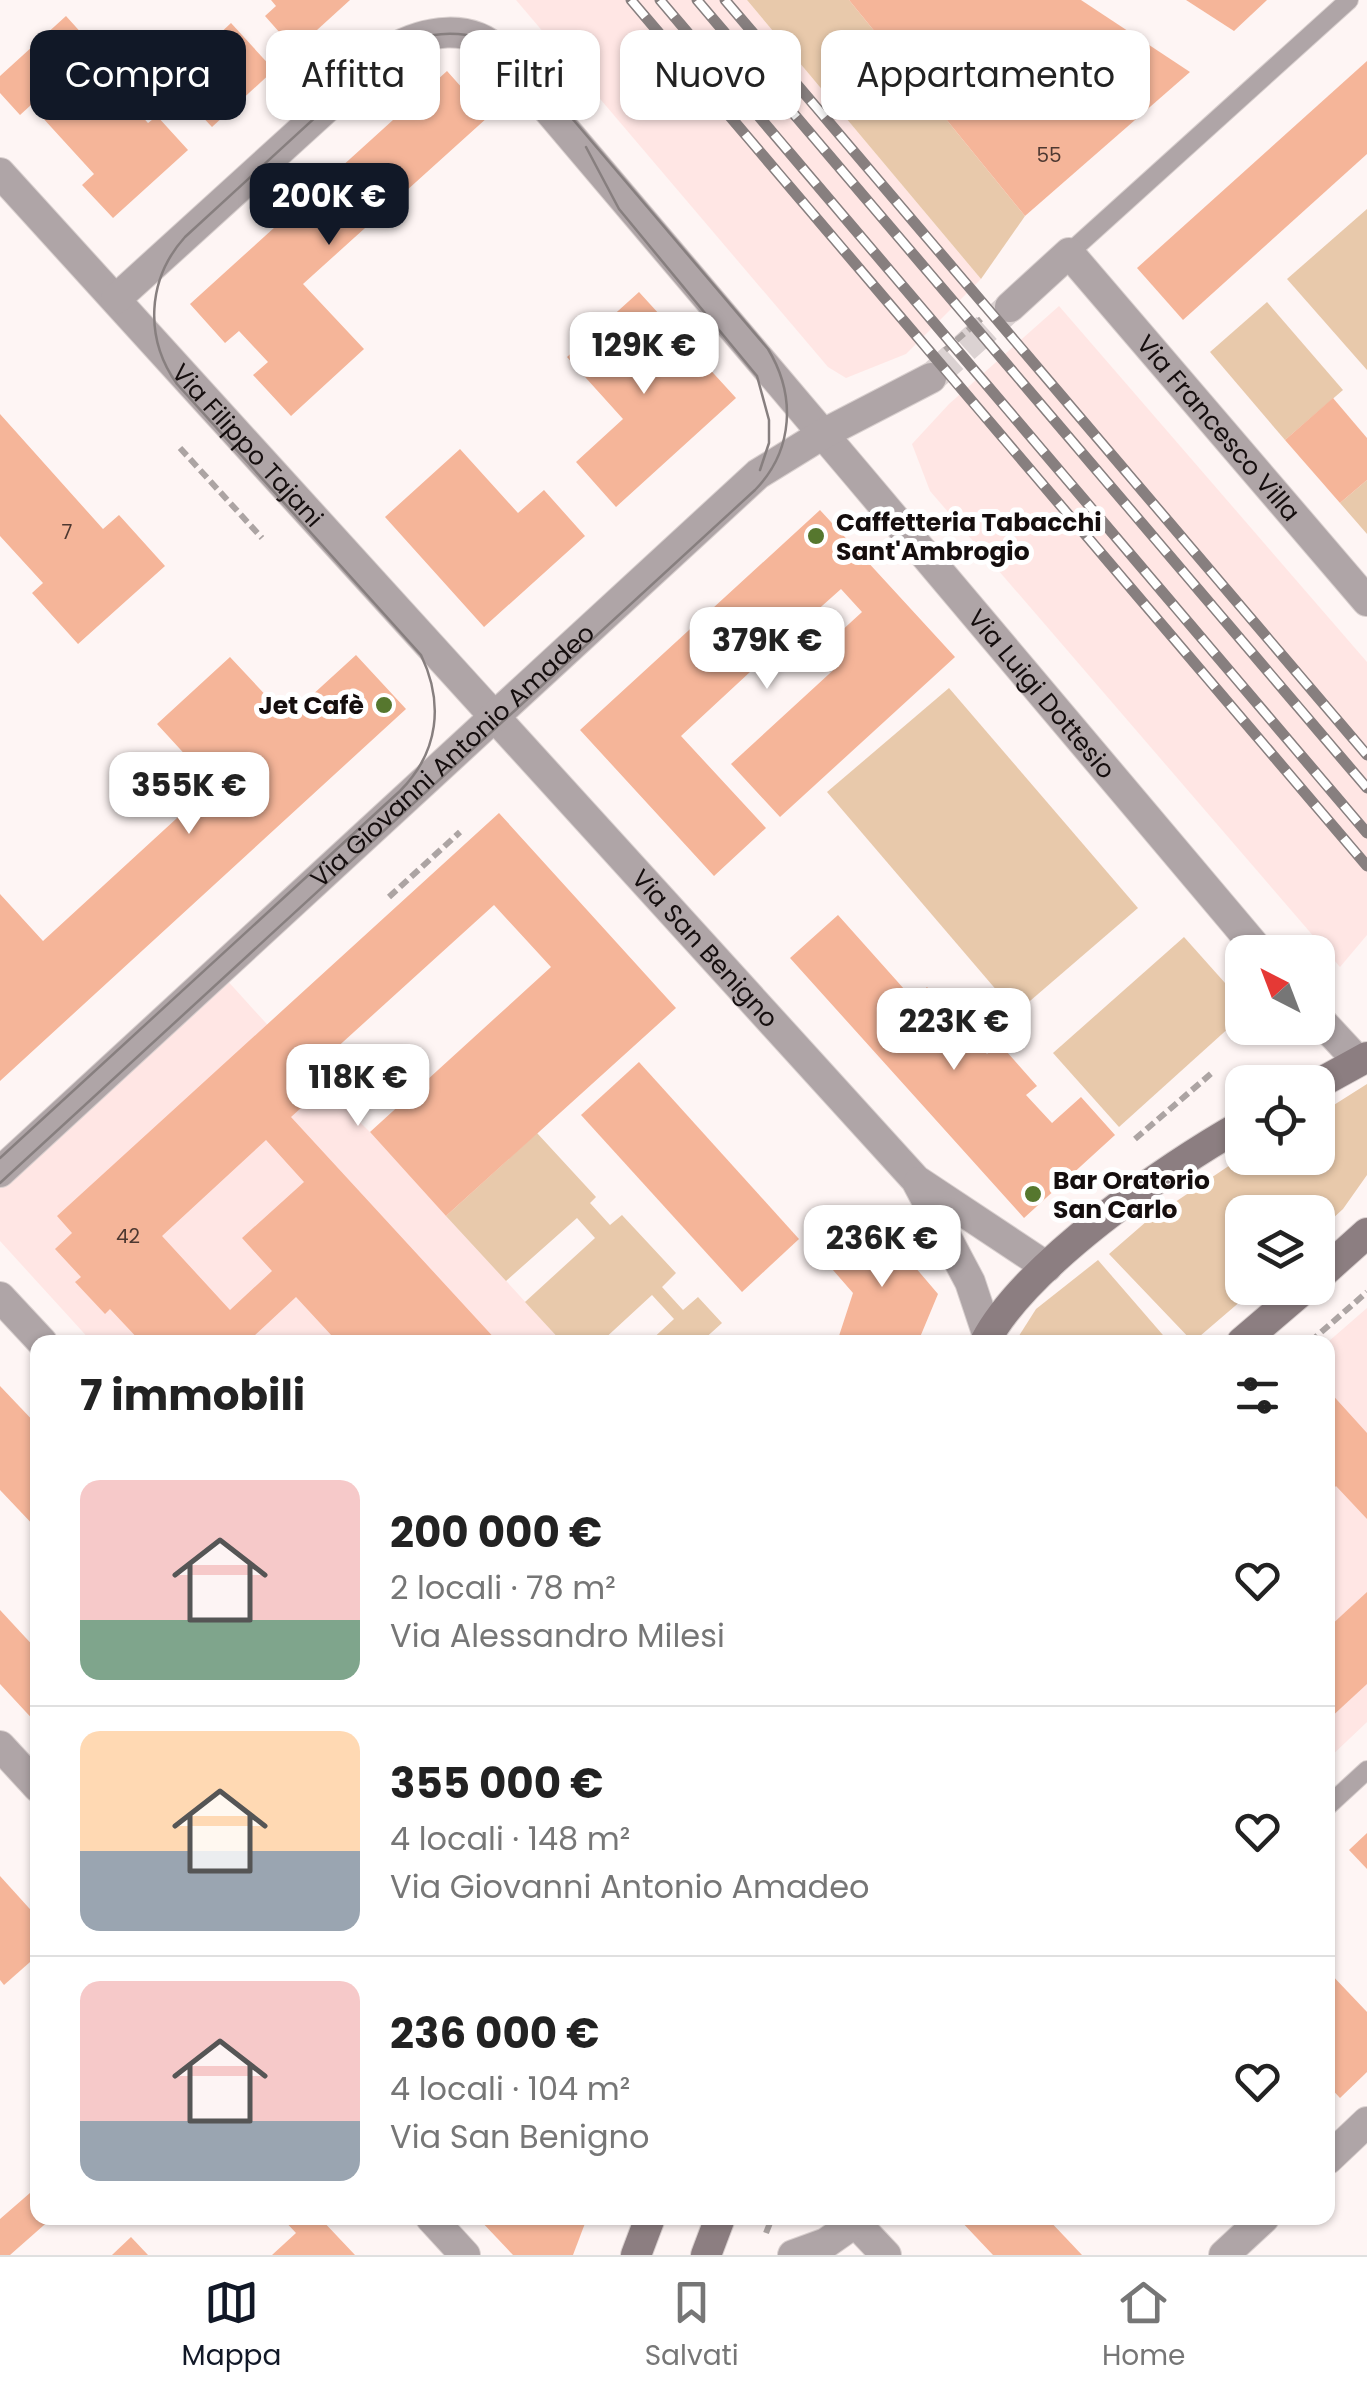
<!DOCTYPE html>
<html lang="it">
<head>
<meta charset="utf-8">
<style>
  :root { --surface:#fff; --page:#f2f2f2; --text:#222; --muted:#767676; --line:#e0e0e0; --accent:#111827 }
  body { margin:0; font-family:Poppins,sans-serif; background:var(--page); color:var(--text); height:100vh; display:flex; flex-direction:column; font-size:38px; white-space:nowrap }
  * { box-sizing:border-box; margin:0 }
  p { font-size:32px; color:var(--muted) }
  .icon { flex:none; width:55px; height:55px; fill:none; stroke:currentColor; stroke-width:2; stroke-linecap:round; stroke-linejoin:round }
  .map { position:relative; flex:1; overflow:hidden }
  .panel { position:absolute; left:30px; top:1335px; width:1305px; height:890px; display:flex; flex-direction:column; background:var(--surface); border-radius:20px; box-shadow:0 2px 8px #0004 }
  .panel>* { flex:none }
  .guide { position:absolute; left:30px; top:30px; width:1308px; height:90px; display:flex; gap:20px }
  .needle { width:65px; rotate:318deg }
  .fabs { position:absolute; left:1225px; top:935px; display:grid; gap:20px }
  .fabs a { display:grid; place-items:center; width:110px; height:110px; border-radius:20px; background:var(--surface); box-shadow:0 2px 8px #0004; font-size:50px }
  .price { position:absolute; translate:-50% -85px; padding:0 22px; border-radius:20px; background:#fff; color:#222; font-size:32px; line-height:65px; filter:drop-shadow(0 2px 5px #0008) }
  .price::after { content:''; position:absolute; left:50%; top:60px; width:30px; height:22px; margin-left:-15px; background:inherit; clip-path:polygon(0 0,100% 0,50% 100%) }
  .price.active { background:var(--accent); color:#fff }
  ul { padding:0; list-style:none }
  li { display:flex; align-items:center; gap:30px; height:250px; padding:0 50px }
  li+li { border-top:2px solid var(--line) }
  li span { display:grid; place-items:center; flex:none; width:280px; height:200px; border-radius:20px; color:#555 }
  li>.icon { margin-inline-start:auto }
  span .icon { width:120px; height:120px; fill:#fffc; stroke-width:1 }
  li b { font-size:42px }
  h2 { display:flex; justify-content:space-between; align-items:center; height:120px; padding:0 50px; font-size:42px }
  .tag { padding:0 35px; border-radius:20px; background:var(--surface); box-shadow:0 2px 8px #0004; font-size:35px; line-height:90px }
  .tag.active { background:var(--accent); color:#fff }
  .tab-bar { display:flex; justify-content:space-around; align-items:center; height:140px; border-top:2px solid var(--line); background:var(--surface); font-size:28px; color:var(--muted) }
  .tab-bar a { display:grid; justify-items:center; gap:5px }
  .tab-bar .active { color:var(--accent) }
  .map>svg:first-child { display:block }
  .built { fill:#ffe6e4 }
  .green { fill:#e8c9ab }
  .building { fill:#f5b599; fill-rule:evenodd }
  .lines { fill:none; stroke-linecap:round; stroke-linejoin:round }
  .street-tunnel { stroke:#dbd2d2; stroke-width:30; stroke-dasharray:30 15; stroke-linecap:butt }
  .lane-casing { stroke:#d9d0cf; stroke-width:20 }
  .street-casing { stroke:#d9d0cf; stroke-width:32 }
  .secondary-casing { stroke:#d9d0cf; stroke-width:32 }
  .path { stroke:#aca4a3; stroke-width:6; stroke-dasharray:10 5; stroke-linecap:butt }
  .lane { stroke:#afa5a7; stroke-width:18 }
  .street { stroke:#afa5a7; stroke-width:30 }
  .secondary { stroke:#8c7e81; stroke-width:30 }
  .tram { stroke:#877f7f; stroke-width:2.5 }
  .rail-casing { stroke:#877f7f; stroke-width:11 }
  .rail { stroke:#fff; stroke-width:8; stroke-dasharray:22; stroke-linecap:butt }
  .poi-dot { fill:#56772e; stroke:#fff; stroke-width:4 }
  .labels { text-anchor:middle; stroke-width:10; stroke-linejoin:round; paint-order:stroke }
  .number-label { font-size:20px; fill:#4d3831 }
  .street-label { font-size:25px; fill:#150e0e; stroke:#fff }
  .poi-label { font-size:25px; font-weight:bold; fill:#150e0e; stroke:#fff; text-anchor:start }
</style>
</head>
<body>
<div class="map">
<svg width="1367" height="2255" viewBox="0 0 1367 2255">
  <rect width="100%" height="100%" fill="#fef5f4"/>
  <g class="built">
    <path d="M516 0H747L981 279 906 354 846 378 828 367Z"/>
    <path d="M1059 306 1367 662V935L1340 967 930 491 912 444 949 404Z"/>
    <path d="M225 978 324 1087 370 1132 562 1342H92L0 1241V1185Z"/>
    <path d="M1367 1308V1722L1328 1759V1342Z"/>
  </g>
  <g class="green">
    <path d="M747 0H849L1025 216 981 279Z"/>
    <path d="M1367 209V370L1287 279Z"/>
    <path d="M1267 302 1343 390 1285 440 1210 352Z"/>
    <path d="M1367 480V534L1340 503Z"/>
    <path d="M949 688 1138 908 1016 1013 827 792Z"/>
    <path d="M1184 937 1242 1002V1016L1119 1127 1053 1053Z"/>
    <path d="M1367 1084V1175L1343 1209 1318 1232V1212H1242V1288H1256L1193 1342 1109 1254 1147 1221 1242 1157 1318 1158V1115Z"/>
    <path d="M537 1133 596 1197 590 1203 610 1225 622 1215 676 1273 662 1287 683 1310 698 1297 722 1323 701 1342H649L674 1319 652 1295 601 1342H562L525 1302 595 1238 577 1218 506 1281 446 1216Z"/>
    <path d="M1098 1260 1169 1342H1015L1036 1309Z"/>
  </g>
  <g class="building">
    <path d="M271 0H350L295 50 265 16 276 6Z"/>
    <path d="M849 0H1081L1190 72 1025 216Z"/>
    <path d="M1186 0H1267L1234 31Z"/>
    <path d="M66 16 94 47 85 55 148 123 157 116 188 150 113 218 82 185 94 174 31 105 20 115 0 93V76Z"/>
    <path d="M231 23 274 70 212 127 169 81Z"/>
    <path d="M1367 61V154L1183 320 1137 268Z"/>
    <path d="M447 71 488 117 303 284 364 349 291 416 253 375 268 362 253 346 239 331 225 343 190 304Z"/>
    <path d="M639 292 670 326 666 330 699 367 704 363 736 398 616 507 576 462 623 419 567 357Z"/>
    <path d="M1333 398 1367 438V480L1340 503 1285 440Z"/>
    <path d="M0 414 103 529 119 515 165 566 78 644 32 593 43 583 0 536Z"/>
    <path d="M460 449 518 513 544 490 585 536 484 627 385 517Z"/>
    <path d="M820 510 955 657 780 817 731 764 841 663 826 645 862 612 841 589 804 622 681 736 766 828 714 876 580 730Z"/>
    <path d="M356 655 406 709 0 1081V894L43 941 213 785 157 724 230 657 287 718Z"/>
    <path d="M499 813 676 1008 446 1216 370 1132 551 967 494 905 311 1071 324 1087 291 1117 498 1342H325L332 1336 296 1297 254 1336 260 1342H141L110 1309 105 1314 75 1282 81 1277 55 1249 72 1233 57 1216ZM266 1140 304 1182 242 1238 272 1271 230 1310 162 1236Z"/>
    <path d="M838 915 913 999 927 987 987 1054 999 1043 1037 1086 1026 1095 1052 1123 1081 1097 1115 1135 1024 1218 790 958Z"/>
    <path d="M639 1062 799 1239 742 1292 581 1115Z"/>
    <path d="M874 1219 938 1294 918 1342H837L853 1293 826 1262Z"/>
    <path d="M0 1386 38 1426V1530L0 1490Z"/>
    <path d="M1328 1390 1367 1433V1519L1336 1486 1328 1494Z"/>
    <path d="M1367 1592V1684L1328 1720V1628Z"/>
    <path d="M0 1610 38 1651V1725L0 1684Z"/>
    <path d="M1367 1833V1869L1349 1850Z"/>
    <path d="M0 1876 38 1918V1955L4 1985 0 1980Z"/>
    <path d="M1328 1971 1367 2012V2072L1340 2098 1328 2085Z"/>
    <path d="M38 2186V2218H52L10 2255H0V2219Z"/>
    <path d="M282 2218H320L355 2255H272L296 2233Z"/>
    <path d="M478 2218H587L573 2255H513Z"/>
    <path d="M958 2218H1047L1082 2255H993Z"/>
    <path d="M131 2237 148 2255H112Z"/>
  </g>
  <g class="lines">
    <path class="street-tunnel" d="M931 378 1010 307"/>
    <g class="lane-casing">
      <g id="lane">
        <path d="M1069 253 1349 0"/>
        <path d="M1328 1806 1367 1770"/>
      </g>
    </g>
    <g class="street-casing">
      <g id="street">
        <path id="s1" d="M0 173 916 1180 970 1282 988 1336"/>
        <path id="s2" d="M116 299 389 51C424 30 472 22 501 54 756 352 1006 653 1260 952"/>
        <path id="s3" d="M1010 307 1069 253 1367 601"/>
        <path d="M1318 1018 1358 1061"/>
        <path id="s4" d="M0 1172 758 474 823 434 931 378"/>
        <path d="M919 1182 1047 1267"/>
        <path d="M0 1297 42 1342"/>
        <path d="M0 1746 38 1787"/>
        <path d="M1328 2159 1367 2122"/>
        <path d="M431 2218 465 2255"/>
        <path d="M851 2218 886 2255"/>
        <path d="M793 2255 826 2243 856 2222"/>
        <path d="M1224 2255 1264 2218"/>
      </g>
    </g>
    <g class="secondary-casing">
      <g id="secondary">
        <path d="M1318 1084 1367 1057"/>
        <path d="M1318 1277 1367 1233"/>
        <path d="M985 1342C1024 1266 1167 1167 1242 1125"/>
        <path d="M1242 1342 1305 1288"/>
        <path d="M636 2255 650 2218"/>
        <path d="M706 2255 720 2218"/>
      </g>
    </g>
    <g class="path">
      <path d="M945 350 981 319"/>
      <path d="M180 448 262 538"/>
      <path d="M389 897 460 832"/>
      <path d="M1135 1139 1213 1072"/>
      <path d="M1310 1342 1367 1292"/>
      <path d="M766 2233 772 2218"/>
    </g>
    <use href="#lane" class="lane"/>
    <use href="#street" class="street"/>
    <use href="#secondary" class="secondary"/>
    <g class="tram">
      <path d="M586 147 619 209 757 376 769 420V443L760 470"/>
      <path d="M0 1158 400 791C439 752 444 703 421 655L177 384C144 338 147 279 185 237L380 58C430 22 488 26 531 70L768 349C796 395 794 450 755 490L0 1183"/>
    </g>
    <g class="rail-casing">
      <g id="rail">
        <path d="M631 0 1367 866"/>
        <path d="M660 0 1367 833"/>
        <path d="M697 0 1367 788"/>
        <path d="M725 0 1367 755"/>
      </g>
    </g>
    <use href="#rail" class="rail"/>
  </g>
  <g class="poi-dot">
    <circle cx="816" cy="536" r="10"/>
    <circle cx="384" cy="705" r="10"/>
    <circle cx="1033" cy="1194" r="10"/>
  </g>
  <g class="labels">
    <g class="number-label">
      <text x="1049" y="162">55</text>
      <text x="67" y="539">7</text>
      <text x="128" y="1243">42</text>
    </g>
    <g class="street-label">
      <text dy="9" stroke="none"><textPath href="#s3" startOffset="310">Via Francesco Villa</textPath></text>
      <text dy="9" stroke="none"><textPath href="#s1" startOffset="368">Via Filippo Tajani</textPath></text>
      <text dy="9" stroke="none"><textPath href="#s2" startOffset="1328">Via Luigi Dottesio</textPath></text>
      <text dy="9" stroke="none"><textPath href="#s4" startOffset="615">Via Giovanni Antonio Amadeo</textPath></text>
      <text dy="9" stroke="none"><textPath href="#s1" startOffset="1048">Via San Benigno</textPath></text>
    </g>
    <g class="poi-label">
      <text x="836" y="531">Caffetteria Tabacchi<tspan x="836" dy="29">Sant'Ambrogio</tspan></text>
      <text x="364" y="714" text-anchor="end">Jet Cafè</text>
      <text x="1053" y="1189">Bar Oratorio<tspan x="1053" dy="29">San Carlo</tspan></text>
    </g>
  </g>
</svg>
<div class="fabs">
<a><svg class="needle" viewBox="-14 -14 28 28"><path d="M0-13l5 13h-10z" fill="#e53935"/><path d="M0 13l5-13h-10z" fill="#767676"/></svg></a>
<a><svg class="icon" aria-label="locate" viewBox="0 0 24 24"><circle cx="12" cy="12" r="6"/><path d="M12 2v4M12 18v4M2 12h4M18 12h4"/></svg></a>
<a><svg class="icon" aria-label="layers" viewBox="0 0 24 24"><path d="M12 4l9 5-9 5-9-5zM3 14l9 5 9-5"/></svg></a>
</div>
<b class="price active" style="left:329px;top:248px">200K €</b>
<b class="price" style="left:644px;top:397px">129K €</b>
<b class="price" style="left:767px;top:692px">379K €</b>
<b class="price" style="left:189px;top:837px">355K €</b>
<b class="price" style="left:954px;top:1073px">223K €</b>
<b class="price" style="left:358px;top:1129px">118K €</b>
<b class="price" style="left:882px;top:1290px">236K €</b>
<div class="guide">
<a class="tag active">Compra</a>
<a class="tag">Affitta</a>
<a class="tag">Filtri</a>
<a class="tag">Nuovo</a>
<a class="tag">Appartamento</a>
</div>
<section class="panel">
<h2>7 immobili<svg class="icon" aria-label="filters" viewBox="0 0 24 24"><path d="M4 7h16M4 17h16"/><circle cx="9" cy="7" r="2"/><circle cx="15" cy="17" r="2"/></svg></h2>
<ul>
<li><span style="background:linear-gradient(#f6c9c9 70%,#7fa58c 0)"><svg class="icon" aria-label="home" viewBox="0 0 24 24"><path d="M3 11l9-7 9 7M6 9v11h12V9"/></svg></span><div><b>200 000 €</b><p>2 locali · 78 m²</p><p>Via Alessandro Milesi</p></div><svg class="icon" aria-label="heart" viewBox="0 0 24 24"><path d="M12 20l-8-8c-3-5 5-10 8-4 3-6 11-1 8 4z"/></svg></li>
<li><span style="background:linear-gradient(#ffd9b3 60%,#9aa5b1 0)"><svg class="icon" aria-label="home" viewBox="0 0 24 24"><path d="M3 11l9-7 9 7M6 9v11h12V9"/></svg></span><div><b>355 000 €</b><p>4 locali · 148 m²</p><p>Via Giovanni Antonio Amadeo</p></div><svg class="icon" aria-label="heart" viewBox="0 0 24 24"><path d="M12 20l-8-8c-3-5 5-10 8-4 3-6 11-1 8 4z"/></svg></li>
<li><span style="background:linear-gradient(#f6c9c9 70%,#9aa5b1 0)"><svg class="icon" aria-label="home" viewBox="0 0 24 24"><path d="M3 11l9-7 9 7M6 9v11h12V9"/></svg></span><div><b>236 000 €</b><p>4 locali · 104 m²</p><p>Via San Benigno</p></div><svg class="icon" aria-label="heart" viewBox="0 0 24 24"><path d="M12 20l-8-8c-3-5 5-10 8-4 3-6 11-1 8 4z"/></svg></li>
</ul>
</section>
</div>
<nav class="tab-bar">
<a class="active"><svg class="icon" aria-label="map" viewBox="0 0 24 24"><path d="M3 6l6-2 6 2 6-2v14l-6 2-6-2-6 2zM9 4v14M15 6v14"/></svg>Mappa</a>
<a><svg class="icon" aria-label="saved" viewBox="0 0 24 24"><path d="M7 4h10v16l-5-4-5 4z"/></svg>Salvati</a>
<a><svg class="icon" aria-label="home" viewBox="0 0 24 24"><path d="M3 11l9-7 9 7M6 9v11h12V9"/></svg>Home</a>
</nav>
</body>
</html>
